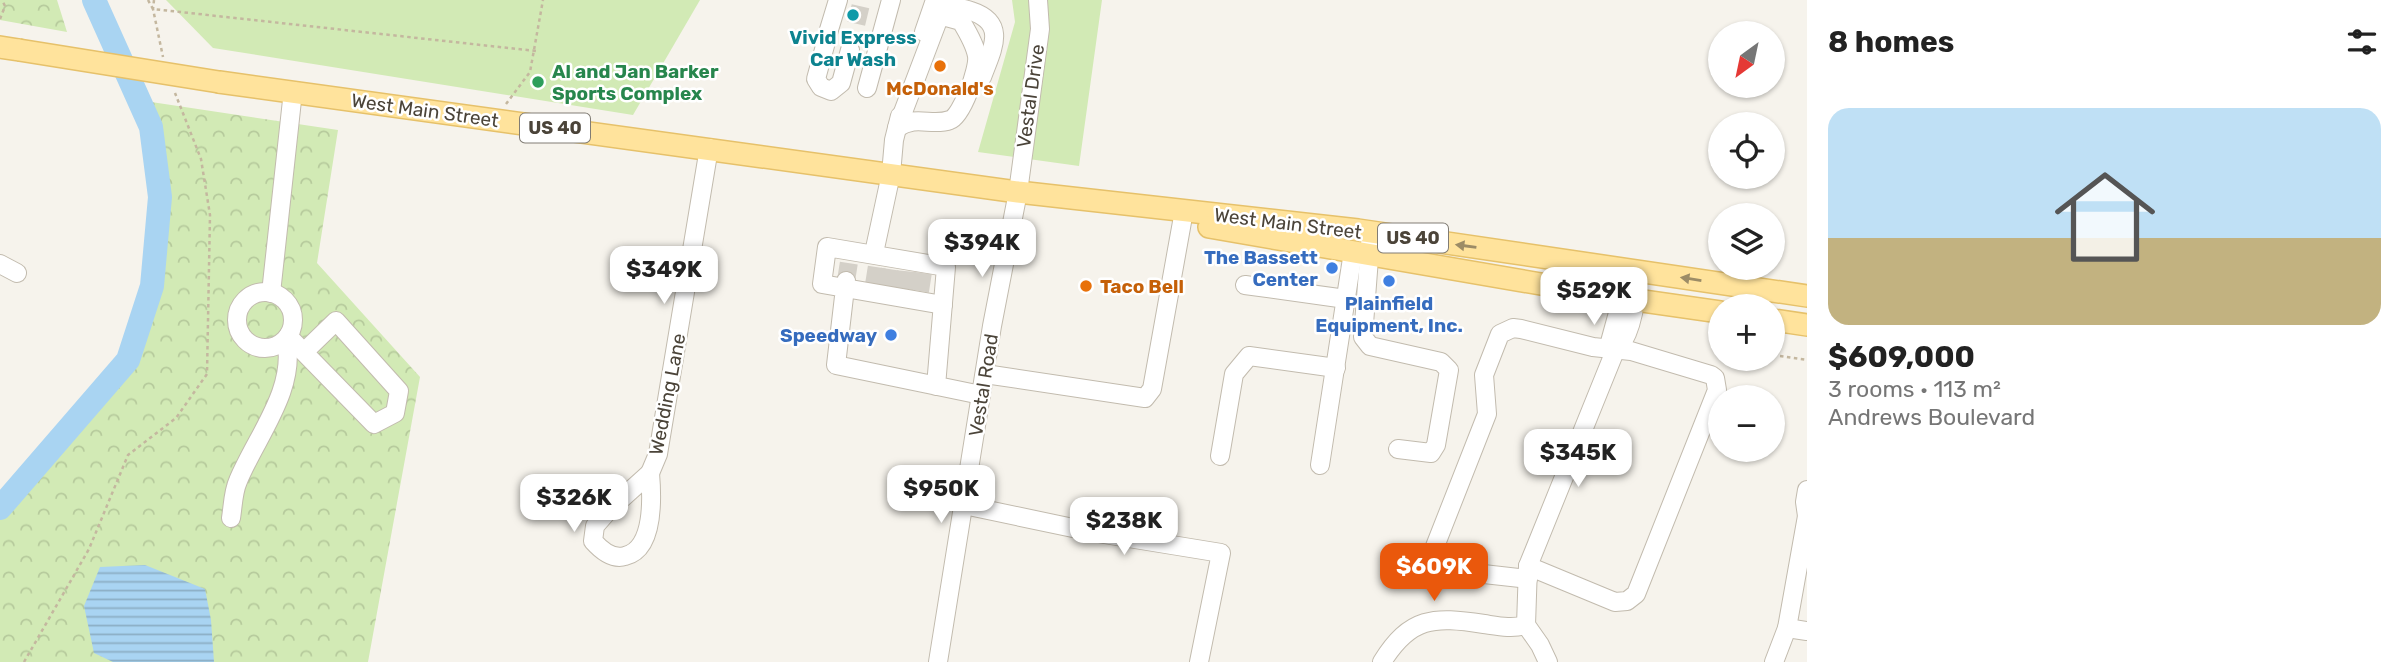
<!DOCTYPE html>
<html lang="en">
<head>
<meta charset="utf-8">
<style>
  :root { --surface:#fff; --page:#f6f6f6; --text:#222; --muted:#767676; --accent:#ea580c }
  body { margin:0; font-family:Rubik,sans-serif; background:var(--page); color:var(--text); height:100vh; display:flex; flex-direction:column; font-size:26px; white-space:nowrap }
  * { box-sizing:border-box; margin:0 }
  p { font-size:23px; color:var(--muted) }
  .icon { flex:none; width:38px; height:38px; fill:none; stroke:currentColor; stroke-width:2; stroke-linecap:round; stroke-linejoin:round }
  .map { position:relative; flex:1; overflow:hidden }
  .sheet { display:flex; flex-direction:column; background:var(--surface); width:595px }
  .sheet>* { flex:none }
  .needle { width:46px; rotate:213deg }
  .buttons { position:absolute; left:1708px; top:21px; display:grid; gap:14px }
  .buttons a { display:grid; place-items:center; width:77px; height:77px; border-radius:50%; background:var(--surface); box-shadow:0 2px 5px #0004; font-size:35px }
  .price { position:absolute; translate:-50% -60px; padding:0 16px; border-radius:14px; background:#fff; color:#222; font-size:23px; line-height:46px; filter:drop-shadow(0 2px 4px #0008) }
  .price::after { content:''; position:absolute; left:50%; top:42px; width:21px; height:16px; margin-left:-10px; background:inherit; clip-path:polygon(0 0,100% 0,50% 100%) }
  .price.selected { background:var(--accent); color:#fff }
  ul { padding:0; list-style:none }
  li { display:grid; align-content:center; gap:14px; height:371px; padding:0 21px }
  li span { display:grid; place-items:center; height:217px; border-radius:21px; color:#555 }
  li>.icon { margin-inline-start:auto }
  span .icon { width:126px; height:126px; fill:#fffc; stroke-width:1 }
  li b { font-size:30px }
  h2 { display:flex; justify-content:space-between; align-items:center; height:84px; padding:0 21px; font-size:30px }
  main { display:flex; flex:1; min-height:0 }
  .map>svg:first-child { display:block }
  .park { fill:url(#park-crowns) }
  .garden { fill:#d2eab5 }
  .water { fill:url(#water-rules) }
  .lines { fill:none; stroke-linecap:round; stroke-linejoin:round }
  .river { stroke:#a9d4f2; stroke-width:24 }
  .minor-tunnel { stroke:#d4d0c8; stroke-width:18; stroke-dasharray:18 9; stroke-linecap:butt }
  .minor-casing { stroke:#c2bbae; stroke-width:20 }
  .major-casing { stroke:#e6c16a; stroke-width:24 }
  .path { stroke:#c4b79f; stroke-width:2.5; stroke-dasharray:3.5 3.5; stroke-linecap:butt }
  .minor { stroke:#fff; stroke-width:18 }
  .major { stroke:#ffe39c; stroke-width:21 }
  .major-bridge-casing { stroke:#e6c16a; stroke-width:24; stroke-linecap:butt }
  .major-bridge { stroke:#ffe39c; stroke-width:21 }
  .oneway { fill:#9c8c66 }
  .culture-dot { fill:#0f9aa8; stroke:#fff; stroke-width:2.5 }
  .food-dot { fill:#e8710a; stroke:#fff; stroke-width:2.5 }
  .leisure-dot { fill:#2e9e5b; stroke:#fff; stroke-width:2.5 }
  .shop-dot { fill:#3f7fe0; stroke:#fff; stroke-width:2.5 }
  .labels { text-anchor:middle; stroke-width:5; stroke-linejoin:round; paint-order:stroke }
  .shield { fill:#fff; stroke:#817c74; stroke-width:2 }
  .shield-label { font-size:18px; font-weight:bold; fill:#4b4439 }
  .culture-label { font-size:19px; font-weight:bold; fill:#0d838f; stroke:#fff }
  .leisure-label { font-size:19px; font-weight:bold; fill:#27864d; stroke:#fff; text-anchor:start }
  .food-label { font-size:19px; font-weight:bold; fill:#c56008; stroke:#fff }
  .street-label { font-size:19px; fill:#4b4439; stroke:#fff }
  .shop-label { font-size:19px; font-weight:bold; fill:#366cbe; stroke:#fff; text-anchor:end }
</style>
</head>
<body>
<main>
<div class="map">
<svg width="1807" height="662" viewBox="0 0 1807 662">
  <defs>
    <pattern id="park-crowns" width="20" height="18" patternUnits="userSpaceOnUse" patternTransform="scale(1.75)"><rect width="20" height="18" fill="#d2eab5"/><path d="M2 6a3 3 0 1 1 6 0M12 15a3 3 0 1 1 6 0" fill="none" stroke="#b6ca9c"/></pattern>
    <pattern id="water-rules" width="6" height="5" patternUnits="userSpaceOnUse" patternTransform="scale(1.75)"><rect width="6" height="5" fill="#a9d4f2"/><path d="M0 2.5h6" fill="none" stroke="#8caec5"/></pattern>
  </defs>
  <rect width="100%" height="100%" fill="#f6f3ec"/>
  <g class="park">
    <path d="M0 0H57L67 32 0 20Z"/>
    <path d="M138 100 338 130 317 263 420 377 368 662H0V508L128 361 152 286 160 197 151 127Z"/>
  </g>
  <g class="garden">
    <path d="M166 0H700L633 115 213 48Z"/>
    <path d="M1012 0H1102L1079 166 978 152 1015 22Z"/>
  </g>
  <path class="water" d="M145 565 205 589 211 620 214 662H113L94 653 84 606 100 567Z"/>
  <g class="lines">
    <path class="river" d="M0 508 128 360 152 286 160 197 151 127 94 0"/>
    <g class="minor-tunnel">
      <path d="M850 50 862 0"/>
      <path d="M846 281 849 262"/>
      <path d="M874 285 877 266"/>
      <path d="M887 287 890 268"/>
      <path d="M904 289 906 270"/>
      <path d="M920 291 923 272"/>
    </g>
    <g class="minor-casing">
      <g id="minor">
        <path d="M945 0C952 7 961 8 971 11 1008 23 992 50 982 77"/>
        <path d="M943 16 961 21C967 31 975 44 977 56 979 68 962 116 950 120 931 127 917 114 897 128L938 20Z"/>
        <path d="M924 32 935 0"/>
        <path d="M828 33 838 0"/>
        <path d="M826 42 816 79 821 87 831 91 841 83 850 50"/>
        <path d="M867 88 891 0"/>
        <path d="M1371 232 1363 337 1370 346 1441 362 1449 370 1436 445 1431 453 1398 449"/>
        <path d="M874 253 891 174 894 140 900 116"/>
        <path d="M0 264 17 273"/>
        <path d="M846 281 845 288 943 305"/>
        <path d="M1245 285 1346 299"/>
        <circle cx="265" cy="320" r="28"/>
        <path d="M271 293 293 91"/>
        <path d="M288 336 374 424 395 413 399 391 336 321 304 352"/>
        <path d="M1615 351 1610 342 1622 298"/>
        <path d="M985 374 1145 398 1152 389 1182 222"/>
        <path d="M936 386 946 267 827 247 822 284 845 288 836 365 981 395"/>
        <path d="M1220 456 1234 374 1249 356 1336 368"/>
        <path d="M1320 465 1353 252"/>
        <path d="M650 473 658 454 709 148"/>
        <path d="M650 473C652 496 655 549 625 556 612 560 601 550 593 541L595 526 609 510Z"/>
        <path d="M1807 490 1805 502 1807 516"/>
        <path d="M964 505 1092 532 1221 553 1199 662"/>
        <path d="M1807 516 1787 628 1807 631"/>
        <path d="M231 518C233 506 233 492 238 481 256 437 297 389 286 340"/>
        <path d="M1528 579 1448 570 1441 567 1432 554 1487 414 1484 375 1500 334 1513 328 1521 329 1593 347 1631 351 1711 375 1715 378 1717 390 1636 594 1627 601 1615 602 1528 566"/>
        <path d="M938 662 992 326 1018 192 1040 29 1038 0"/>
        <path d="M1382 662C1410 617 1433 616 1484 624 1498 626 1512 629 1526 625"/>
        <path d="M1548 662 1540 645 1526 625 1528 566 1615 351C1633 336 1637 293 1638 271"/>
        <path d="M1774 662 1787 628"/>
      </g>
    </g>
    <g class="major-casing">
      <g id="major">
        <path d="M0 47 19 50"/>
        <path d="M219 82 1018 192 1358 230 1807 296"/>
        <path d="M1209 227 1622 298 1720 312"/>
        <path d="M1773 320 1807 325"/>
      </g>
    </g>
    <g class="path">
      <path d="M148 0 153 9 536 51"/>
      <path d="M154 0 153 9 163 57"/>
      <path d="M0 19 5 6 2 0"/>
      <path d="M506 104 530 72 543 0"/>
      <path d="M1780 356 1807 360"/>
      <path d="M24 662 89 549 128 455 176 418 207 374 210 215 201 159 175 93"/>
    </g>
    <use href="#minor" class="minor"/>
    <use href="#major" class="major"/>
    <g class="major-bridge-casing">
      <path id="major-bridge" d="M19 50 219 82"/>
    </g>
    <use href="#major-bridge" class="major-bridge"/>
  </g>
  <defs><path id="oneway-solid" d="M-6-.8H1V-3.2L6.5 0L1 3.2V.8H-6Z" transform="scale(1.75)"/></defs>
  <g class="oneway">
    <use href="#oneway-solid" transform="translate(1466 246) rotate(-172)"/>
    <use href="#oneway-solid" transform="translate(1691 279) rotate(-171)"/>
  </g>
  <circle class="culture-dot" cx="853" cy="15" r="7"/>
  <g class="food-dot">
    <circle cx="940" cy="66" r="7"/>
    <circle cx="1086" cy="286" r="7"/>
  </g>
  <circle class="leisure-dot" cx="538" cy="82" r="7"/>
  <g class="shop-dot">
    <circle cx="1332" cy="268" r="7"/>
    <circle cx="1389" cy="281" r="7"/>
    <circle cx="891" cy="335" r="7"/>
  </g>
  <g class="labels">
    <g class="shield">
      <rect x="520" y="113.5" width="70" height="29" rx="5"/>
      <rect x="1378" y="223.5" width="70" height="29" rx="5"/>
    </g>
    <g class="shield-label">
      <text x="555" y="134">US 40</text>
      <text x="1413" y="244">US 40</text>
    </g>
    <g class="culture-label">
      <text x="853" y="44">Vivid Express<tspan x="853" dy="22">Car Wash</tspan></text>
    </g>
    <g class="leisure-label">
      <text x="552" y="78">Al and Jan Barker<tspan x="552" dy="22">Sports Complex</tspan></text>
    </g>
    <g class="food-label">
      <text x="940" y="95">McDonald's</text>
      <text x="1100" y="293" text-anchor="start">Taco Bell</text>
    </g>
    <g class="street-label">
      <text transform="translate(1030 96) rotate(-82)" y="7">Vestal Drive</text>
      <text transform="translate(425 110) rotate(8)" y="7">West Main Street</text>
      <text transform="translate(1288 223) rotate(7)" y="7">West Main Street</text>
      <text transform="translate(983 385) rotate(-81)" y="7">Vestal Road</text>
      <text transform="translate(667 394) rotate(-79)" y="7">Wedding Lane</text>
    </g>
    <g class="shop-label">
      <text x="1318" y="264">The Bassett<tspan x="1318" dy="22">Center</tspan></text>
      <text x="1389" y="310" text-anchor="middle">Plainfield<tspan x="1389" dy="22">Equipment, Inc.</tspan></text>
      <text x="877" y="342">Speedway</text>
    </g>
  </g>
</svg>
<div class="buttons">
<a><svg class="needle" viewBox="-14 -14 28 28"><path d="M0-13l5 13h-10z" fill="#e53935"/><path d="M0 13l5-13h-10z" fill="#767676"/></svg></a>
<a><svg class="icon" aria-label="locate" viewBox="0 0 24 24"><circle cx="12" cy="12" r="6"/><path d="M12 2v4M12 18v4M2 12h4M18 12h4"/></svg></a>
<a><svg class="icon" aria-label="layers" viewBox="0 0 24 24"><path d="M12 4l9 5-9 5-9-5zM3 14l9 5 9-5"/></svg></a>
<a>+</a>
<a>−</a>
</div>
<b class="price" style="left:982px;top:279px">$394K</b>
<b class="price" style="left:664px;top:306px">$349K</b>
<b class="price" style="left:1594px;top:327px">$529K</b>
<b class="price" style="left:1578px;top:489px">$345K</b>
<b class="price" style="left:941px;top:525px">$950K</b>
<b class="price" style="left:574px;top:534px">$326K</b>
<b class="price" style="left:1124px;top:557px">$238K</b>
<b class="price selected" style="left:1434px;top:603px">$609K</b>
</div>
<section class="sheet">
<h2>8 homes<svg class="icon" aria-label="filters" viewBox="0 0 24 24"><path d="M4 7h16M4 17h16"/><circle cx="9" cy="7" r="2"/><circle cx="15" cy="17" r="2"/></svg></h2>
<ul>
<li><span style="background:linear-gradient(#bfe0f5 60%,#c2b280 0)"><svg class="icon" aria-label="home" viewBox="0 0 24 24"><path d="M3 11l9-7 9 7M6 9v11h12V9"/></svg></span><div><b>$609,000</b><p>3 rooms · 113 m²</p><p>Andrews Boulevard</p></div></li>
</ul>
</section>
</main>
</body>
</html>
